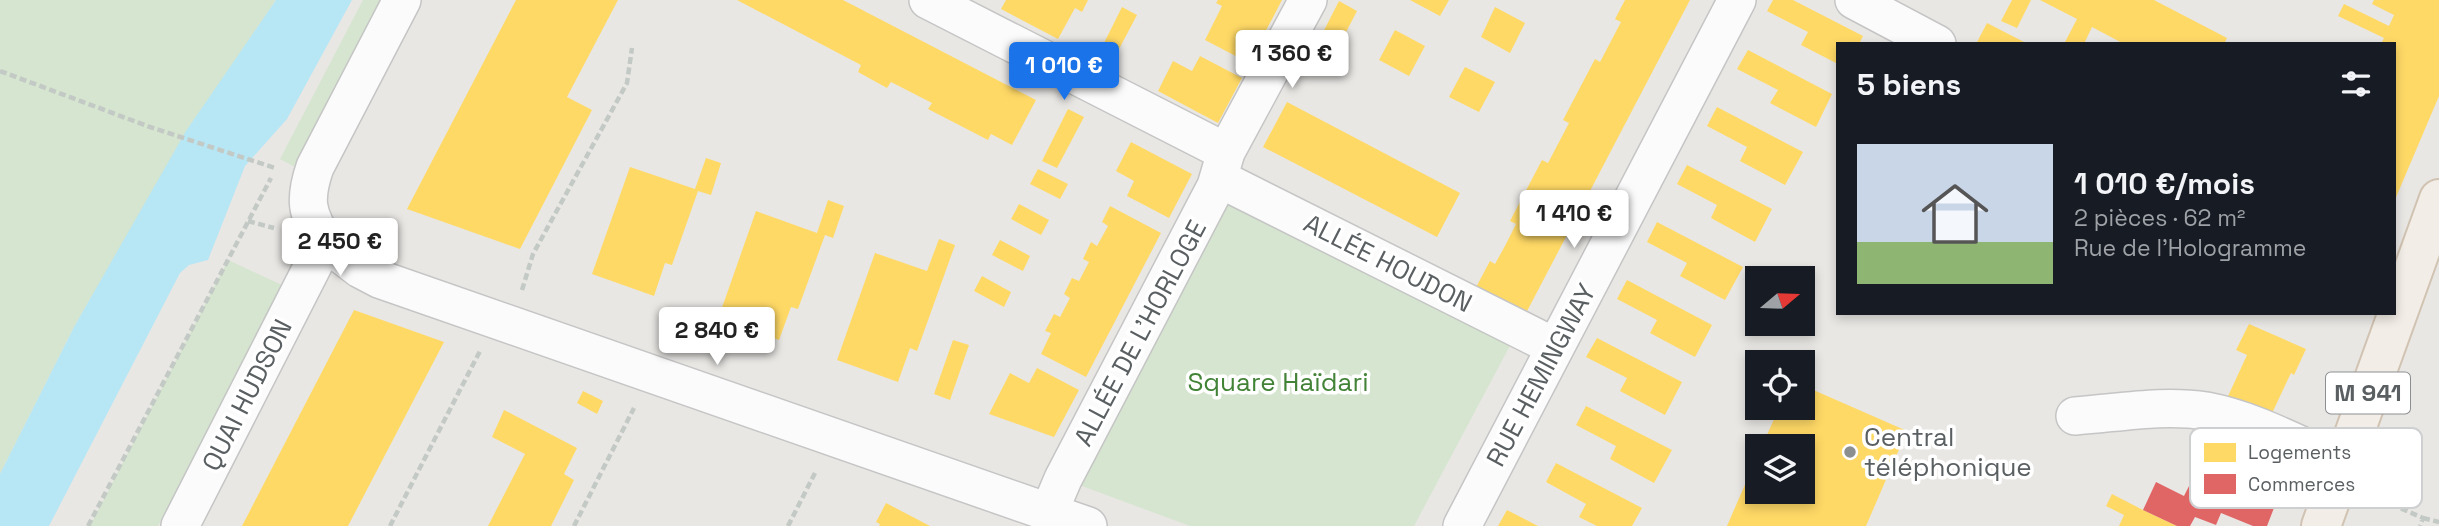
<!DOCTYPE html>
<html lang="fr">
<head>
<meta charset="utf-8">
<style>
  :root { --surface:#171b24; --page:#20242c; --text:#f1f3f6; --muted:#9ea1a6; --accent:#1a73e8 }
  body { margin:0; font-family:"Space Grotesk",sans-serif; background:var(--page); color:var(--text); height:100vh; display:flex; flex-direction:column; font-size:26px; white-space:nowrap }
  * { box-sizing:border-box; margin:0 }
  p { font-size:23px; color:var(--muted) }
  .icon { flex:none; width:38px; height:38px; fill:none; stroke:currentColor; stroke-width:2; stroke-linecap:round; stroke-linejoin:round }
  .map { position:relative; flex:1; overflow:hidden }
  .side { position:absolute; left:1836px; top:42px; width:560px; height:273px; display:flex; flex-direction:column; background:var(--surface); border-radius:0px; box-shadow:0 4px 10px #0003 }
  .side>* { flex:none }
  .needle { width:46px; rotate:71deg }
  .fabs { position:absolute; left:1745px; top:266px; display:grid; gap:14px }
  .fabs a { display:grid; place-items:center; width:70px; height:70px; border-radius:0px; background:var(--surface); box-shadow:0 4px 10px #0003; font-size:35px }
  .price { position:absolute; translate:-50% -60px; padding:0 16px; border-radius:7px; background:#fff; color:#222; font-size:23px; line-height:46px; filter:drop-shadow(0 2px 4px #0008) }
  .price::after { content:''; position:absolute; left:50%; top:42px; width:21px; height:16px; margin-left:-10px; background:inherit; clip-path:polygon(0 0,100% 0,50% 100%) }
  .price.current { background:var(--accent); color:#fff }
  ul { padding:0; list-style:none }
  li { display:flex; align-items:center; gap:21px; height:175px; padding:0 21px }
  li span { display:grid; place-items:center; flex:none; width:196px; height:140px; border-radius:0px; color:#555 }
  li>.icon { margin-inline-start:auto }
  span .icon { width:84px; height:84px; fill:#fffc; stroke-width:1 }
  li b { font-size:30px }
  h2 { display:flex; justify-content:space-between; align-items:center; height:84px; padding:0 21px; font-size:30px }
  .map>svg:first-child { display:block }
  .green { fill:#d5e5cf }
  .water { fill:#b7e6f5 }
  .homes { fill:#ffd966 }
  .shops { fill:#e06666 }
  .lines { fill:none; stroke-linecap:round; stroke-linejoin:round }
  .minor-casing { stroke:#c5c5c5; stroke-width:40 }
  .major-casing { stroke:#d1c3b2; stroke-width:42 }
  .path { stroke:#c3c9c5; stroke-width:4.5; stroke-dasharray:7 3.5; stroke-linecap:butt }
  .minor { stroke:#fcfbfb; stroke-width:37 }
  .major { stroke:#f2ede6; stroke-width:38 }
  .poi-dot { fill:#8c8f90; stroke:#fff; stroke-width:2.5 }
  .labels { text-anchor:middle; stroke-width:7; stroke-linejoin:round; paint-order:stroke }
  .shield { fill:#fff; stroke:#8c8f91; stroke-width:2 }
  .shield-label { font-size:24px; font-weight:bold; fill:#5a5f62 }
  .street-label { font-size:26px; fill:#5a5f62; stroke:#fff }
  .park-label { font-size:26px; fill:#428337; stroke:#fff }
  .poi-label { font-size:26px; fill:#5a5f62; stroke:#fff; text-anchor:start }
  .key { fill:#fff; stroke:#cecfd0; stroke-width:2 }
  .key-label { font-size:19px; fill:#5a5f62 }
</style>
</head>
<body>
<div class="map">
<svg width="2439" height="526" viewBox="0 0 2439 526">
  <rect width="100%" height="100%" fill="#e9e7e4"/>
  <g class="green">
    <path d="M0 0H276L195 119 74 327 0 474Z"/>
    <path d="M363 0H381L295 167 280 159Z"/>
    <path d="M1216 186 1513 340 1414 526H1190L1063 479Z"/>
    <path d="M228 260 284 286 158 526H90Z"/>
  </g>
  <path class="water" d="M276 0H352L287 119 245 166 208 260 189 265 180 273 49 526H0V474L74 327 186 131Z"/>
  <g class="homes">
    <path d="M516 0H618L567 97 592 110 520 249 407 209Z"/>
    <path d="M737 0H843L1036 100 1012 145 991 134 988 140 928 109 932 103 891 82 887 88 858 72 861 65Z"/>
    <path d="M1006 0H1088L1082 12 1075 8 1058 39 1001 9Z"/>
    <path d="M1218 0H1282L1249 63 1205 40 1222 6 1216 3Z"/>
    <path d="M1410 0H1449L1440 16Z"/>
    <path d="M1625 0H1690L1524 317 1474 291 1490 261 1495 264 1506 244 1516 224 1510 221 1542 160 1548 163 1569 123 1563 120 1595 59 1600 62 1621 22 1615 19Z"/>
    <path d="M1773 0H1793L1863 36 1859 44H1838V64L1801 45 1808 32 1767 11Z"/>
    <path d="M2012 0H2031L2017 28 2001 21Z"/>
    <path d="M2040 0H2154L2227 38 2224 44H2124L2092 27 2084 44H2064L2077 19Z"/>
    <path d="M2374 0H2439V96L2394 202V44H2381L2384 38 2338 16 2344 4 2389 26 2394 15 2372 4Z"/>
    <path d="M1339 1 1357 11 1333 57 1315 48Z"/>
    <path d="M1122 7 1137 15 1110 66 1096 59Z"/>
    <path d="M1495 7 1525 23 1510 53 1481 37Z"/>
    <path d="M1987 23 2028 44H1976Z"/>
    <path d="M1395 30 1425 46 1409 76 1379 60Z"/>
    <path d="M1748 50 1832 94 1816 127 1770 103 1778 90 1737 69Z"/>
    <path d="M1200 56 1242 78 1218 123 1158 91 1173 61 1192 71Z"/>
    <path d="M1465 67 1495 82 1479 112 1449 97Z"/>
    <path d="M1287 102 1460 193 1437 237 1263 147Z"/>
    <path d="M1717 107 1803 152 1785 185 1740 161 1747 147 1707 126Z"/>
    <path d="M1068 109 1084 117 1057 168 1042 161Z"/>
    <path d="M1131 142 1192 174 1169 218 1127 196 1134 181 1116 171Z"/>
    <path d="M706 158 721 163 711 195 698 191 672 265 665 263 654 296 592 274 630 167 695 189Z"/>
    <path d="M1687 165 1772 209 1755 242 1711 218 1717 205 1677 184Z"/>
    <path d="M1038 169 1068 184 1060 199 1030 184Z"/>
    <path d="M828 200 844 206 833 238 825 235 798 309 791 307 779 340 718 319 756 211 817 233Z"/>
    <path d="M1019 204 1049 220 1041 235 1011 219Z"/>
    <path d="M1110 206 1161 233 1086 377 1041 354 1051 333 1045 331 1054 314 1060 317 1070 298 1064 294 1072 278 1079 281 1089 262 1083 259 1091 242 1097 246 1108 226 1102 222Z"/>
    <path d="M1657 222 1743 267 1725 300 1680 276 1687 263 1647 242Z"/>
    <path d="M939 239 955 245 917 351 910 348 898 382 837 360 875 253 927 271Z"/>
    <path d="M1000 240 1030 256 1023 271 992 255Z"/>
    <path d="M982 276 1011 292 1004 307 974 291Z"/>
    <path d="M1627 280 1712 325 1695 357 1650 333 1657 320 1617 299Z"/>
    <path d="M354 310 444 342 348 526H242Z"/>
    <path d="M2249 324 2306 349 2294 375 2291 373 2266 426 2223 407 2247 355 2236 350Z"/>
    <path d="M1597 338 1682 382 1665 415 1620 391 1627 378 1586 357Z"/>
    <path d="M953 340 969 345 950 400 934 394Z"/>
    <path d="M1037 368 1079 390 1054 437 989 414 1010 373 1029 383Z"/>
    <path d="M1802 385 1907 431 1866 526H1727L1757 457V492H1802V446H1762L1779 408H1802Z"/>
    <path d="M583 391 603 401 597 414 577 403Z"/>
    <path d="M1586 406 1672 450 1654 483 1610 459 1616 446 1576 425Z"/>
    <path d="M504 410 577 448 564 474 574 480 551 526H488L525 454 492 437Z"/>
    <path d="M1556 463 1642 508 1632 526H1597L1579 517 1586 504 1546 482Z"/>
    <path d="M2112 494 2143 510 2177 526H2119L2124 515 2106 506Z"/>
    <path d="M886 503 930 526H879L880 524 876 522Z"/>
    <path d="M1507 510 1538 526H1498Z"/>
  </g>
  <path class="shops" d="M2213 431 2291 464 2267 526H2253L2221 513 2216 525 2195 517 2190 526H2177L2143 510 2156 482 2184 496 2193 478 2205 484 2214 461 2201 455Z"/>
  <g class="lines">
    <g class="minor-casing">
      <g id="minor">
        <path d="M928 0 1226 152"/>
        <path d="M1854 0 1937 44"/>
        <path d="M1220 179 1555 347"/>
        <path d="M325 242 360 269 379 279 1088 526"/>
        <path d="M2075 416C2118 413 2163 404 2206 411 2254 420 2298 445 2343 464"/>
        <path d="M1049 512 1063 479 1216 186 1226 152 1308 0"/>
        <path d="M180 526 325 242C306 214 304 199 315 167L402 0"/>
        <path d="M1462 526 1737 0"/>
      </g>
    </g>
    <g class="major-casing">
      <path id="major" d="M2321 526 2439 199"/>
    </g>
    <g class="path">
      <path d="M0 71 150 127 275 168"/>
      <path d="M248 221 274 228"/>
      <path d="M522 290 533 254 627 83 632 48"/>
      <path d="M2372 496 2423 518 2420 526"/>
      <path d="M2423 518 2439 522"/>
      <path d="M88 526 271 178"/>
      <path d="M390 526 480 351"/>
      <path d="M574 526 634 408"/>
      <path d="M788 526 816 471"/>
    </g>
    <use href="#minor" class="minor"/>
    <use href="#major" class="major"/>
  </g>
  <circle class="poi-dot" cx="1850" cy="452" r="7"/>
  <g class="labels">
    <rect class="shield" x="2326" y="372.5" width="84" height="41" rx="5"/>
    <g class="shield-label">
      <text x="2368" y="401">M 941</text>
    </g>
    <g class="street-label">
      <text transform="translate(1388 263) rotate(27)" y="9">ALLÉE HOUDON</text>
      <text transform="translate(1140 333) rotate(-62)" y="9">ALLÉE DE L'HORLOGE</text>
      <text transform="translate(1541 375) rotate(-62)" y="9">RUE HEMINGWAY</text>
      <text transform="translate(247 395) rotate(-63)" y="9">QUAI HUDSON</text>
    </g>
    <g class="park-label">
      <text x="1278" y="391">Square Haïdari</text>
    </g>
    <g class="poi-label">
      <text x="1864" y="446">Central<tspan x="1864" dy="30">téléphonique</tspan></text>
    </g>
  </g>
  <rect x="2190" y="428" width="232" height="80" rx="10" class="key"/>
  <rect x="2204" y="443" width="32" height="19" fill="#ffd966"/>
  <rect x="2204" y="474" width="32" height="20" fill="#e06666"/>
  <g class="key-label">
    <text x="2248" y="459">Logements</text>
    <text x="2248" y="491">Commerces</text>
  </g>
</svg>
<div class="fabs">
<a><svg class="needle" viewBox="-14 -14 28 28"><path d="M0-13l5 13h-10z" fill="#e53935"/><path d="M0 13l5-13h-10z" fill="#9ea1a6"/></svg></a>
<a><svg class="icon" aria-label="locate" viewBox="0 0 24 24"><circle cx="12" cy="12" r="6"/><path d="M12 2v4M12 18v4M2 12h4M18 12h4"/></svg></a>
<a><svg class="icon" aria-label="layers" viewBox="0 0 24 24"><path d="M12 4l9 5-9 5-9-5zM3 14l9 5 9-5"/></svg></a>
</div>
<b class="price" style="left:1292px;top:90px">1 360 €</b>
<b class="price current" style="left:1064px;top:102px">1 010 €</b>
<b class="price" style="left:1574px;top:250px">1 410 €</b>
<b class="price" style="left:340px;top:278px">2 450 €</b>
<b class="price" style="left:717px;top:367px">2 840 €</b>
<section class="side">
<h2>5 biens<svg class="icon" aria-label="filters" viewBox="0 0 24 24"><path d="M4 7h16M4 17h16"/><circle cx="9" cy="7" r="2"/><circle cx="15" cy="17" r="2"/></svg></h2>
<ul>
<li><span style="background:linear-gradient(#c9d6e8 70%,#8fb573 0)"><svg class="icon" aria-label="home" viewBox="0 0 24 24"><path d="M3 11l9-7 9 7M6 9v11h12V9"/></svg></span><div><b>1 010 €/mois</b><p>2 pièces · 62 m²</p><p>Rue de l'Hologramme</p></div></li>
</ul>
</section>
</div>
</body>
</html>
